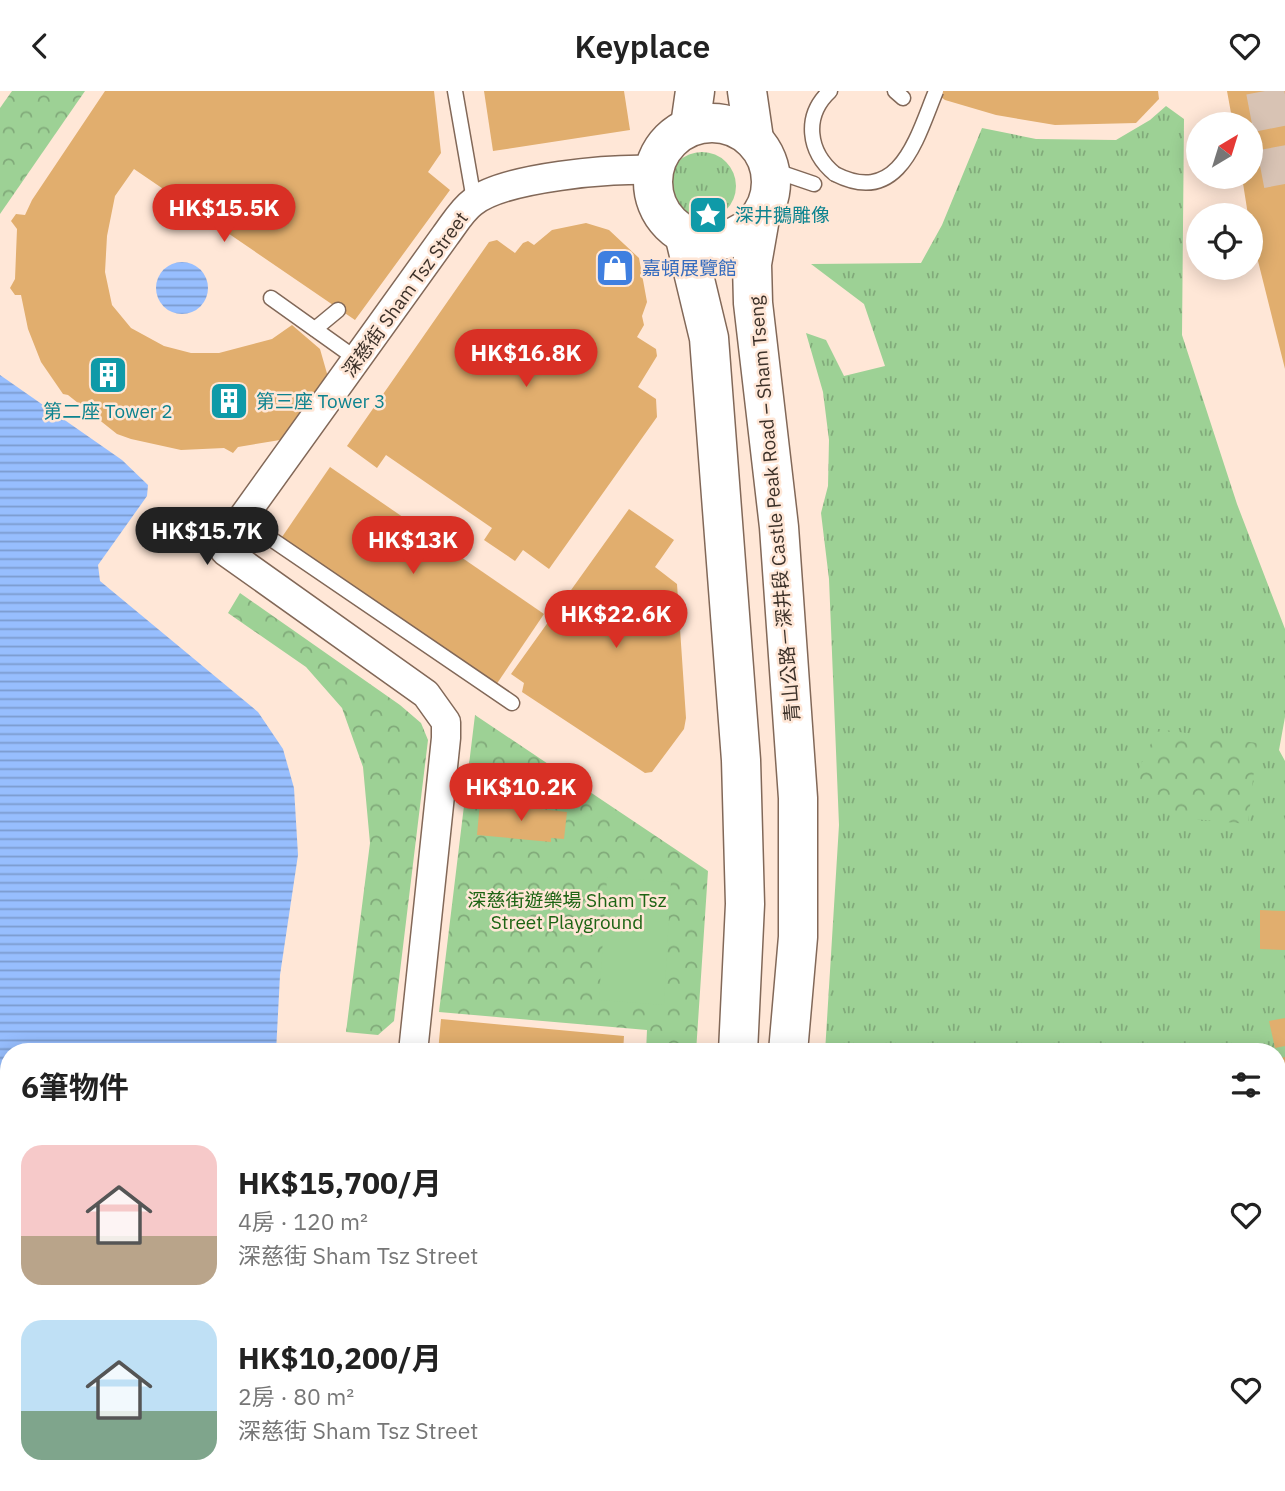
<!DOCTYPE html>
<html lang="zh-TW">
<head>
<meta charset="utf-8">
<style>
  :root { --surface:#fff; --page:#f2f2f2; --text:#222; --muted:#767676; --accent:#d93025 }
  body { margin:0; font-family:"IBM Plex Sans","Noto Sans TC",sans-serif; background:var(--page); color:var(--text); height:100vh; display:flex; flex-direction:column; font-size:26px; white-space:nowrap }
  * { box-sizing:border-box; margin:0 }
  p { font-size:23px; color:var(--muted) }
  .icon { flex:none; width:38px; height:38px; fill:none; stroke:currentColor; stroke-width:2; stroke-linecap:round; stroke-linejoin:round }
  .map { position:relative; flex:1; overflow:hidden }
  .drawer { position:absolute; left:0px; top:952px; width:1286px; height:448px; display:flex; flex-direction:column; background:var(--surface); border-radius:28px 28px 0 0; box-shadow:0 4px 18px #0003 }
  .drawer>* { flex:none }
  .needle { width:46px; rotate:38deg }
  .buttons { position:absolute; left:1186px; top:21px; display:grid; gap:14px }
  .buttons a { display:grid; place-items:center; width:77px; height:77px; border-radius:50%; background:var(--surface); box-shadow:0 4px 18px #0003; font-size:35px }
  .price { position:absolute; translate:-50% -60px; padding:0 16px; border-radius:24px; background:var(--accent); color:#fff; font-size:23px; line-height:46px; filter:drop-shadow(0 2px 4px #0008) }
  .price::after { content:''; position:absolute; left:50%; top:42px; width:21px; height:16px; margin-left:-10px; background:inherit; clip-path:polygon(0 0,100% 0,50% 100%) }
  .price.active { background:#222; color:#fff }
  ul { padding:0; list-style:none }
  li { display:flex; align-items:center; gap:21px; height:175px; padding:0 21px }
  li span { display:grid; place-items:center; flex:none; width:196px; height:140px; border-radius:21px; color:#555 }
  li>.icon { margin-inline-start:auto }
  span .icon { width:84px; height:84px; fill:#fffc; stroke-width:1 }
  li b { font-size:30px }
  h2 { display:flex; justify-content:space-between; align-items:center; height:84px; padding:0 21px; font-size:30px }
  header { display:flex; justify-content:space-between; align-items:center; height:91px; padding:0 21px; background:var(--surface); font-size:32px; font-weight:600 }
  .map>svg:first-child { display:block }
  .grass { fill:url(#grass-tufts) }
  .park { fill:url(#park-crowns) }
  .pitch { fill:#9dd195 }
  .water { fill:url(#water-rules) }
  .building { fill:#e1ae6e }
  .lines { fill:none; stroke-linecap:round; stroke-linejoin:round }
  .highway-tunnel { stroke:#d8c3b4; stroke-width:38; stroke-dasharray:38 19; stroke-linecap:butt }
  .lane-casing { stroke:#826858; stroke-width:17 }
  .street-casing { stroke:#826858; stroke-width:31 }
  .primary-casing { stroke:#826858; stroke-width:41 }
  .lane { stroke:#fff; stroke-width:14 }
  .street { stroke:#fff; stroke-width:28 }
  .primary { stroke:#fff; stroke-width:38 }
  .lane-bridge-casing { stroke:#826858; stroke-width:17; stroke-linecap:butt }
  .lane-bridge { stroke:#fff; stroke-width:14 }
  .labels { text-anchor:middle; stroke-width:5; stroke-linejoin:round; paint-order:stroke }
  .culture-label { font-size:19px; fill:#0d838f; stroke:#ffe7d7; text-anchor:start }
  .shop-label { font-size:19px; fill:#366cbe; stroke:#ffe7d7; text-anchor:start }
  .street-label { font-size:19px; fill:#3c3129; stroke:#ffe7d7 }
  .park-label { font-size:19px; fill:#1e6414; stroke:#ffe7d7 }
</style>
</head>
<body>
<header><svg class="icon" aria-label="back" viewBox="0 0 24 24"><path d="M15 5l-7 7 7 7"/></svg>Keyplace<svg class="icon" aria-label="heart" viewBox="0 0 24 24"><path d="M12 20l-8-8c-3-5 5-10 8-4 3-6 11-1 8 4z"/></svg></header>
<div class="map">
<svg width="1285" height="1400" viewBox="0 0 1285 1400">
  <defs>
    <pattern id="grass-tufts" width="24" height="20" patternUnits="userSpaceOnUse" patternTransform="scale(1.75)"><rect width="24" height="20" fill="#9dd195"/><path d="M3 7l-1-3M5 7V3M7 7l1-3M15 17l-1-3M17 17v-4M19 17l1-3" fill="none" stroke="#81aa7a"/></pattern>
    <pattern id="park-crowns" width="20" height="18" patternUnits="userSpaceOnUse" patternTransform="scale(1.75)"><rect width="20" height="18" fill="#9dd195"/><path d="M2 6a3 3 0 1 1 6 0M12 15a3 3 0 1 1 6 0" fill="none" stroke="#81aa7a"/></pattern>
    <pattern id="water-rules" width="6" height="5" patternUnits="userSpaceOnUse" patternTransform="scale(1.75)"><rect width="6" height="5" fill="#97befe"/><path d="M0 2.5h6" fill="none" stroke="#7c9bce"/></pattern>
  </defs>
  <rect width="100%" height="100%" fill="#ffe7d7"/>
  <g class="grass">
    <path d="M1166 15 1184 28 1182 244 1237 413 1285 538V626L1279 659 1285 670V1400H832V1391H1278V961H825L839 734 829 488 821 422 828 395 829 349 823 301 806 242 826 249 844 285 885 275 864 213 811 173 921 172 942 134 982 37 1036 48 1116 49 1150 29Z"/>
    <circle cx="702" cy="95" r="34"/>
  </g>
  <g class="park">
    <path d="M12 0H85L0 123V17Z"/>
    <path d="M240 502 400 614 421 632 428 649 394 930 378 944 346 941 370 752 363 676 342 617 306 576 228 522Z"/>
    <path d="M475 624 708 780 696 961H646L647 939 439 921Z"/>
    <path d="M1158 638 1257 652 1248 733 1182 727 1130 696Z"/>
  </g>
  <path class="pitch" d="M607 786 671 791 664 914 599 909Z"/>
  <g class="water">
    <circle cx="182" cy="197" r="26"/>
    <path d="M0 284 122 369 148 394 147 405 98 474 100 490 258 621 283 658 294 697 298 764 280 884 276 961H9V1391H274L284 1400H0Z"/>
  </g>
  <g class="building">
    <path d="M105 0H434L441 62 428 81 450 99 355 229 134 78 115 105 107 145 105 181 112 214 131 237 164 255 191 262H219L272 248 292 234 320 258 330 293 299 323 303 336 280 349 238 356 233 362 224 357 181 359 131 348 117 343 68 304 63 303 41 271 28 238 21 204H15L10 197 15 188 17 138 11 130 16 123 25 124 32 109Z"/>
    <path d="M484 0H624L630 39 493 60Z"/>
    <path d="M933 0H1158L1159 8 1136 32 1055 34 996 24 945 9Z"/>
    <path d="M1227 0H1285V278L1251 142V124H1248L1242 86H1251V33H1233Z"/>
    <path d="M586 132 609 139 639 167 647 211 642 225 644 234 637 246 656 258 657 265 638 296 656 308 657 326 549 478 523 459 515 470 484 449 492 437 386 364 377 377 347 355 489 151 497 149 515 162 523 152 528 150 534 154 552 139Z"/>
    <path d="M330 376 544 523 496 594 282 446Z"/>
    <path d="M629 418 674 449 655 476 677 493 686 627 684 638 652 681 645 682 522 601 524 592 511 583Z"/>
    <path d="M480 711 567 721 564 748 551 747V751L477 744Z"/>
    <path d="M1260 819 1285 820V859L1260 858Z"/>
    <path d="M1285 927V955L1275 957 1269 930Z"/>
    <path d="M441 928 624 945 623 961H438Z"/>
    <path d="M1285 966V998H1284L1278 968Z"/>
    <path d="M523 1391H681L682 1400H524Z"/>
  </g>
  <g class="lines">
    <path class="highway-tunnel" d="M1265 0 1285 104"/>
    <g class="lane-casing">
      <g id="lane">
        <path d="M455 0 474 109"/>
        <path d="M830 0C803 25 808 61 835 83"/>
        <path d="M895 0 903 7"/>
        <path d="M770 78 814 93"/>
        <path d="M271 207 358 269"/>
        <path d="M315 238 338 219"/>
        <path d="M242 428 512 612"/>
        <path d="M483 1391 484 1400"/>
        <path d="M698 1391 699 1400"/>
      </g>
    </g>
    <g class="street-casing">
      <path id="street" d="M413 961 446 647V631L426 603 225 460 223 454 445 145C454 133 462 119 473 111 505 86 613 77 654 79"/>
    </g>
    <g class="primary-casing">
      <g id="primary">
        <path d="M747 0 754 48"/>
        <circle cx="712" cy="91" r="59"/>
        <path d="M690 35 695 0"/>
        <path d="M760 127 752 173 753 212 779 436 798 707V846L788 961"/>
        <path d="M684 143 709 247 741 669 745 813 738 961"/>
        <path d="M741 1391 742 1400"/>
        <path d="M784 1391 786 1400"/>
      </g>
    </g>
    <use href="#lane" class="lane"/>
    <use href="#street" class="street"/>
    <use href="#primary" class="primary"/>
    <g class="lane-bridge-casing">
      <path id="lane-bridge" d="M835 83C900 116 917 46 936 0"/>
    </g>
    <use href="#lane-bridge" class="lane-bridge"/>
  </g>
  <defs>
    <g id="sight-square" transform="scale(2.0125)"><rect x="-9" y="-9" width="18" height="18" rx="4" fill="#0f9aa8" stroke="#ffe7d7"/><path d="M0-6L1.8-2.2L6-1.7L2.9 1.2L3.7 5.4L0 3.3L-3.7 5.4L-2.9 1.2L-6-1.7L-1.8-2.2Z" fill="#fff"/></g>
    <g id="shop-square" transform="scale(2.0125)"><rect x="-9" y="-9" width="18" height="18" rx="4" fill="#3f7fe0" stroke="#ffe7d7"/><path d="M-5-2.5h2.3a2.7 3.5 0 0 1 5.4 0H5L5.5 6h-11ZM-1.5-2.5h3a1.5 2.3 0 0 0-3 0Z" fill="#fff"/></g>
    <g id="building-square" transform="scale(2.0125)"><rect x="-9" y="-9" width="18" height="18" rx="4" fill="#0f9aa8" stroke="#ffe7d7"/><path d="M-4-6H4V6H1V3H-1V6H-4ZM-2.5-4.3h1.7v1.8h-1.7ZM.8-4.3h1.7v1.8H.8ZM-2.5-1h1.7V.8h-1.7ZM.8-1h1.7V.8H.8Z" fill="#fff"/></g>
  </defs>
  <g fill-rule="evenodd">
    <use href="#sight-square" x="708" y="124"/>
    <use href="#shop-square" x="615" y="177"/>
    <use href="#building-square" x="108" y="284"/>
    <use href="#building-square" x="229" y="310"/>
  </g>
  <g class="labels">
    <g class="culture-label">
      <text x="735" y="131">深井鵝雕像</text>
      <text x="256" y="317">第三座 Tower 3</text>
      <text x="108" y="327" text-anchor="middle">第二座 Tower 2</text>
    </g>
    <g class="shop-label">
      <text x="642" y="184">嘉頓展覽館</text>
    </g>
    <g class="street-label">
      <text transform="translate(405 203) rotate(-54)" y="7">深慈街 Sham Tsz Street</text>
      <text transform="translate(774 418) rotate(-95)" y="7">青山公路－深井段 Castle Peak Road – Sham Tseng</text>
    </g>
    <g class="park-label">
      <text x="567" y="816">深慈街遊樂場 Sham Tsz<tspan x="567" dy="22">Street Playground</tspan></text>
    </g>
  </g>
</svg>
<div class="buttons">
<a><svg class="needle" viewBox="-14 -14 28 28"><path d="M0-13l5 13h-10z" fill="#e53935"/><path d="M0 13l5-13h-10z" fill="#767676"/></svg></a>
<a><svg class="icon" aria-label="locate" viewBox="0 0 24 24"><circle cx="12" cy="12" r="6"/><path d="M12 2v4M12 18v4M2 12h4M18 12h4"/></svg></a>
</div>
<b class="price" style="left:224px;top:153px">HK$15.5K</b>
<b class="price" style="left:526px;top:298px">HK$16.8K</b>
<b class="price active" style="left:207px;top:476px">HK$15.7K</b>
<b class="price" style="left:413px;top:485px">HK$13K</b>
<b class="price" style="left:616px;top:559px">HK$22.6K</b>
<b class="price" style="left:521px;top:732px">HK$10.2K</b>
<section class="drawer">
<h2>6筆物件<svg class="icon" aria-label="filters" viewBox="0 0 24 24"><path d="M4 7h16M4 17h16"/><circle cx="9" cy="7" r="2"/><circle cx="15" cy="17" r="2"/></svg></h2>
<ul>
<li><span style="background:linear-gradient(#f6c9c9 65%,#b9a48a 0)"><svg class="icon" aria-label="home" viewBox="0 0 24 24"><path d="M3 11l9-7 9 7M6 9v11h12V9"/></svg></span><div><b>HK$15,700/月</b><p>4房 · 120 m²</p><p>深慈街 Sham Tsz Street</p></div><svg class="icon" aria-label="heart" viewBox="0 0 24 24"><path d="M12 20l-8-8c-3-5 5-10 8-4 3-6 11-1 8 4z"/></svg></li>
<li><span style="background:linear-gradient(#bfe0f5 65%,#7fa58c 0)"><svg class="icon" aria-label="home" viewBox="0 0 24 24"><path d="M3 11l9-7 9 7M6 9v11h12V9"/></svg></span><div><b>HK$10,200/月</b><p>2房 · 80 m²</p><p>深慈街 Sham Tsz Street</p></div><svg class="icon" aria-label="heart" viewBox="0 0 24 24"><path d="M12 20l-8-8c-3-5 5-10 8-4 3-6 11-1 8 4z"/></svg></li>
</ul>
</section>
</div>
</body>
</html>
